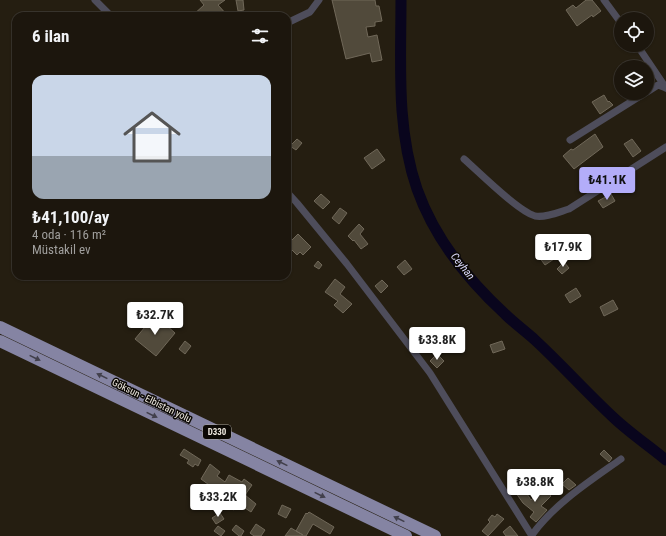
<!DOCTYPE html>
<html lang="tr">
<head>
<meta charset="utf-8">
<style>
  :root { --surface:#1c160d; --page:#29231b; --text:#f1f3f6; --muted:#a09f9d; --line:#3a352e; --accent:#b3adf9 }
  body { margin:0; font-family:"Roboto Condensed",sans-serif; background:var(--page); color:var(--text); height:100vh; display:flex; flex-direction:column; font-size:15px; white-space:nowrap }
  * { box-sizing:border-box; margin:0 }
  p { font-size:13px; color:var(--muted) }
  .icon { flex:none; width:22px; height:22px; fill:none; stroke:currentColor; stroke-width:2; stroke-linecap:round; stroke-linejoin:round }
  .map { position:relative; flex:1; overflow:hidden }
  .panel { position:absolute; left:12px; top:12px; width:279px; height:268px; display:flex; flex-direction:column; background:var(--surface); border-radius:12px; box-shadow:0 1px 3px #0004,0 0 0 1px var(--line) }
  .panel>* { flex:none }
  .controls { position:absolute; left:614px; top:12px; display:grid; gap:8px }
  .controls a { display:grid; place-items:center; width:40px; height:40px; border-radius:50%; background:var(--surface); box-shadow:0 1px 3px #0004,0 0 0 1px var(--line); font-size:20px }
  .price { position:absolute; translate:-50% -34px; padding:0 9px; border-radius:4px; background:#fff; color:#222; font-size:13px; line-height:26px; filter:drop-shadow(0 1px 2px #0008) }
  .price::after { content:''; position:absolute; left:50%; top:24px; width:12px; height:9px; margin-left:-6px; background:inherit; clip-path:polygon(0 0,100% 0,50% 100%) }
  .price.current { background:var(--accent); color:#111 }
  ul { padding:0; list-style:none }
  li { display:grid; align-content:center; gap:8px; height:212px; padding:0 20px }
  li span { display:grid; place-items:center; height:124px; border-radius:12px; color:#555 }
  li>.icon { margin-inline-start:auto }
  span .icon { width:72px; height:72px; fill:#fffc; stroke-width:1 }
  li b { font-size:17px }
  h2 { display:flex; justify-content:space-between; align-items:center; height:48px; padding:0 20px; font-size:17px }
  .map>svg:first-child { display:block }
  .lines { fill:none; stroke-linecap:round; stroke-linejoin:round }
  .river { stroke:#09051d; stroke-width:11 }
  .building { fill:#514a3b; stroke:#706859 }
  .minor { stroke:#4e4d5b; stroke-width:7 }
  .trunk { stroke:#8584a3; stroke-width:12 }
  .oneway { fill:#42404c }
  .labels { text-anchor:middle; stroke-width:3; stroke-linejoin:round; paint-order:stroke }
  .shield { fill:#0b0804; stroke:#a8a49d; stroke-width:1 }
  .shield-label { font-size:9px; font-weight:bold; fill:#ece7de }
  .street-label { font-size:10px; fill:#ece7de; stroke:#0b0804 }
  .water-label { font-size:11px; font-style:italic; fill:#dbdafd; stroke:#0b0804 }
</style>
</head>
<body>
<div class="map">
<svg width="666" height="536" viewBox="0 0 666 536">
  <rect width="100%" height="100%" fill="#251e11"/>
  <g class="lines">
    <path class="river" d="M401 0C401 63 396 128 417 189 434 237 468 280 505 314 514 323 525 331 535 340 562 365 587 393 614 418 630 433 649 446 666 460"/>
  </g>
  <g class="building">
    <path d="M200 0H225L218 5 228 16H192L204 5Z"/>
    <path d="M236 0H243L244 10 238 11Z"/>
    <path d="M332 0H375L376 6H379L382 21 375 22V26L366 27 368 37 377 35 382 60 372 62 370 53 346 59Z"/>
    <path d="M586 0H592L601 11 593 17 592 15 577 26 566 10 573 5 576 8Z"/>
    <path d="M604 95 608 102 609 101 613 105 600 114 592 102Z"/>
    <path d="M595 134 603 147 574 169 563 156 571 149 573 150Z"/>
    <path d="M297 139 302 143 296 150 290 146Z"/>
    <path d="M632 139 641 151 633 157 624 144Z"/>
    <path d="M377 149 385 160 372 169 364 158Z"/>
    <path d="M321 194 330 202 323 209 314 201Z"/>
    <path d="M611 194 615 201 603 208 598 201Z"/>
    <path d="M340 208 347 213 339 224 332 218Z"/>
    <path d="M359 224 364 229 360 234 368 244 361 249 354 240 353 241 348 236Z"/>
    <path d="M298 234 311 247 303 255 300 252 297 255 287 245Z"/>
    <path d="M551 248 557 257 545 265 539 257Z"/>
    <path d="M405 260 412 269 404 275 397 267Z"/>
    <path d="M318 261 322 265 319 269 314 266Z"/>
    <path d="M564 262 569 268 562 274 557 269Z"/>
    <path d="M335 279 345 287 340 294 352 304 343 313 334 305 338 301 325 292Z"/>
    <path d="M382 280 388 286 381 293 375 286Z"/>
    <path d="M576 288 581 296 570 303 565 295Z"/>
    <path d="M613 300 618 309 604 316 600 307Z"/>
    <path d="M155 315 175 333 156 356 135 339Z"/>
    <path d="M185 341 191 346 185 354 179 349Z"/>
    <path d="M502 341 505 349 493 353 490 345Z"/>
    <path d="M437 354 444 361 437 368 430 361Z"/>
    <path d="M184 449 201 460 198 466 195 464 193 467 187 463 189 460 180 455Z"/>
    <path d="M604 450 612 458 609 462 600 454Z"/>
    <path d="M210 464 220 472 217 476 225 482 229 475 242 482 244 479 252 485 245 495 256 504 251 512 239 504 234 510 228 506 231 501 201 479Z"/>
    <path d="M568 478 576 485 569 490 562 484Z"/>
    <path d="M523 488 531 500 543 488 551 496 541 506 547 510 536 522 530 517 534 512 523 503 516 493Z"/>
    <path d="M282 505 291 509 286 518 278 514Z"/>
    <path d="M309 512 334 527 330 534 313 524 306 536H285L291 528 303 535 296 531 306 513 307 514Z"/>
    <path d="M220 513 224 519 216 524 212 518Z"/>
    <path d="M497 514 504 519 488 536 482 531 490 522 488 520 492 515 495 517Z"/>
    <path d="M256 524 265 530 261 536H254L250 533Z"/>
    <path d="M236 525 244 531 241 536H239L232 530Z"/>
    <path d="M218 526 225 531 221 536 214 531Z"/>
    <path d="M510 526 518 536H506L503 532Z"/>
  </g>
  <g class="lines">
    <g class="minor">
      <path d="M95 0 111 16"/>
      <path d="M604 0 621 23"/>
      <path d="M287 23 310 12 319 0"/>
      <path d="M637 45 666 88"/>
      <path d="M647 92 658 85 666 88"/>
      <path d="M570 140 645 93"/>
      <path d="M464 159C480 173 518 211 535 216 545 218 559 212 569 209L666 147"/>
      <path d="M287 192 297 203 347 264 430 373 532 536"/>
      <path d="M532 535C554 504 590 481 621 459"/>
    </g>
    <g class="trunk">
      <path d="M0 327 435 536"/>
      <path d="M0 341 406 536"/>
    </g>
  </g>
  <defs><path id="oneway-solid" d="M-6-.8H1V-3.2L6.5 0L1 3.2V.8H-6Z"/></defs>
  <g class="oneway">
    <use href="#oneway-solid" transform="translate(35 358) rotate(26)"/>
    <use href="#oneway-solid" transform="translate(102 376) rotate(-154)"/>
    <use href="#oneway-solid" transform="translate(152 415) rotate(26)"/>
    <use href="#oneway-solid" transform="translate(282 463) rotate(-154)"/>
    <use href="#oneway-solid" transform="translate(320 495) rotate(26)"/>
    <use href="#oneway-solid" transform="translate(399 519) rotate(-154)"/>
  </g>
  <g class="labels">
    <rect class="shield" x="203" y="425" width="28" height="14" rx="3"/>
    <g class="shield-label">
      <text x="217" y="435">D330</text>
    </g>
    <g class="street-label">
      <text transform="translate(152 400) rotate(26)" y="4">Göksun - Elbistan yolu</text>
    </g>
    <g class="water-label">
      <text transform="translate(463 266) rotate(51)" y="4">Ceyhan</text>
    </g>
  </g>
</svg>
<div class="controls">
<a><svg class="icon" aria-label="locate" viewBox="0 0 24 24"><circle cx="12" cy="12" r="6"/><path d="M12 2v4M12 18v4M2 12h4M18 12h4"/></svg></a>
<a><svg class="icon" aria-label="layers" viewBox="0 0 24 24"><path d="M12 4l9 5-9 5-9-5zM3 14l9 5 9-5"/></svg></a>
</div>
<b class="price current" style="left:607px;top:201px">₺41.1K</b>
<b class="price" style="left:563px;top:268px">₺17.9K</b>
<b class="price" style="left:155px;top:336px">₺32.7K</b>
<b class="price" style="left:437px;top:361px">₺33.8K</b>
<b class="price" style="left:535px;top:503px">₺38.8K</b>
<b class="price" style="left:218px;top:518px">₺33.2K</b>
<section class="panel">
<h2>6 ilan<svg class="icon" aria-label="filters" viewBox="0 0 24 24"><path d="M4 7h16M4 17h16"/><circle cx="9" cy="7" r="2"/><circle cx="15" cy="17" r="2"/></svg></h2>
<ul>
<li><span style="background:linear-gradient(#c9d6e8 65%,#9aa5b1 0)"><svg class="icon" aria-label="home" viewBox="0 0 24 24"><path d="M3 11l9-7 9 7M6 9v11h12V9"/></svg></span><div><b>₺41,100/ay</b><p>4 oda · 116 m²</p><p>Müstakil ev</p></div></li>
</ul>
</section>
</div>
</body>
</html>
